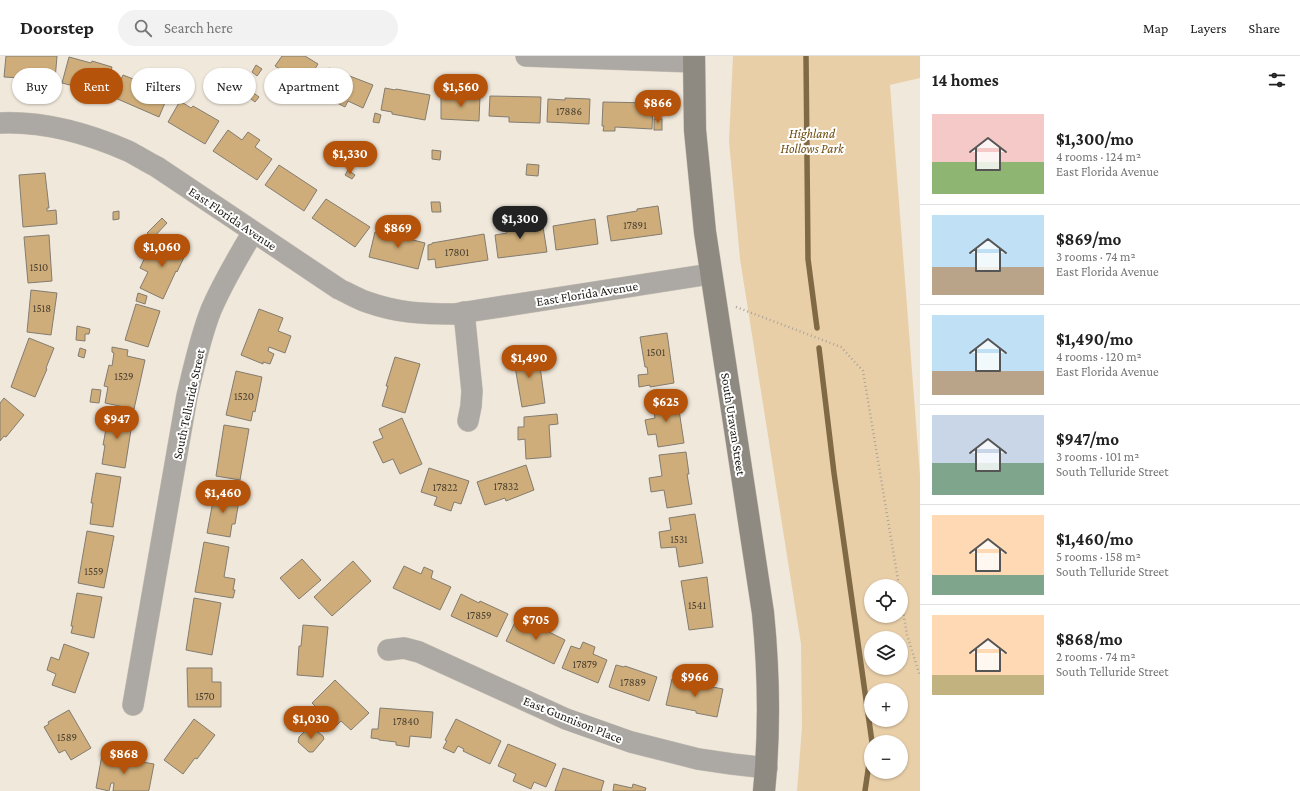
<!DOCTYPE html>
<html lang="en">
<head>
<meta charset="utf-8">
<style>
  :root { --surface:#fff; --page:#f2f2f2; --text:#222; --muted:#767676; --line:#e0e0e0; --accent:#b45309 }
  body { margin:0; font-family:"Crimson Pro",serif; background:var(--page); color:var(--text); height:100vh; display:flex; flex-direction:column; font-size:15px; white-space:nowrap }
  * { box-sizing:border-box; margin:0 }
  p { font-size:13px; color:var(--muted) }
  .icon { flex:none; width:22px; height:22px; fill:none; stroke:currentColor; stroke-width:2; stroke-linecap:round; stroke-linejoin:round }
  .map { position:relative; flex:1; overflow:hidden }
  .side { display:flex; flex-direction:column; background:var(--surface); width:380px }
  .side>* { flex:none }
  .hud { position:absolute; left:12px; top:12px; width:380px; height:36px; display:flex; gap:8px }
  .fabs { position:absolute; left:864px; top:523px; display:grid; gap:8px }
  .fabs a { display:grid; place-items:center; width:44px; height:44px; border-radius:50%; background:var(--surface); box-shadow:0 1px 3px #0004; font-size:20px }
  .price { position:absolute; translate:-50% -34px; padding:0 9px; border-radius:14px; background:var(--accent); color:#fff; font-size:13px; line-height:26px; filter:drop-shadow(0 1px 2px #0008) }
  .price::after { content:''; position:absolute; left:50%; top:24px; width:12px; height:9px; margin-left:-6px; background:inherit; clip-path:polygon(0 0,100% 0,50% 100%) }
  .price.selected { background:#222; color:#fff }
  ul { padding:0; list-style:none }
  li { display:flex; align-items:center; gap:12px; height:100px; padding:0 12px }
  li+li { border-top:1px solid var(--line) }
  li span { display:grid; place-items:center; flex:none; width:112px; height:80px; border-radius:0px; color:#555 }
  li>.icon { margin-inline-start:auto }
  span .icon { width:48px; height:48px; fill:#fffc; stroke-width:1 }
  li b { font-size:17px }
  h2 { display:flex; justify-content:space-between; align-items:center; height:48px; padding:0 12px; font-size:17px }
  .tag { padding:0 14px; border-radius:18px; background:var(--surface); box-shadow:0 1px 3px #0004; font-size:14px; line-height:36px }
  .tag.selected { background:var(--accent); color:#fff }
  header { display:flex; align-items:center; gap:24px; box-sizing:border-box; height:56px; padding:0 20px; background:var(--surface); border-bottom:1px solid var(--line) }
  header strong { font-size:19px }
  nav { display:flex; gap:22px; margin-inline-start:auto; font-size:14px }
  .search { width:280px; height:36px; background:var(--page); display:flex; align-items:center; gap:10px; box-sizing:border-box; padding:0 14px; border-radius:22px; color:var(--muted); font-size:15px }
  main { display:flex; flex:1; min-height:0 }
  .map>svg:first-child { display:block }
  .green { fill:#e9cfa8; fill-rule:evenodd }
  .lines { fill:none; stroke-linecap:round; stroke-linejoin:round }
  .stream { stroke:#806945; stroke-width:5.5 }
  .building { fill:#cead7a; stroke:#837c70 }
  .street-casing { stroke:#cac3b8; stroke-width:22 }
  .secondary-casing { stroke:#cac3b8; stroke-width:23 }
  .path { stroke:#aba49a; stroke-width:2.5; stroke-dasharray:1 3; stroke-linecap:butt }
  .street { stroke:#aca8a3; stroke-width:21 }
  .secondary { stroke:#8e8981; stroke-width:22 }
  .labels { text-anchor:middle; stroke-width:4; stroke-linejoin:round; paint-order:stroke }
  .number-label { font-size:11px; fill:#4b4030 }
  .park-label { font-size:13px; font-style:italic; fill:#6e4d0f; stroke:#fff }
  .street-label { font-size:13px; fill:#1f1c17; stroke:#fff }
</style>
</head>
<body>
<header>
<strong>Doorstep</strong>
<div class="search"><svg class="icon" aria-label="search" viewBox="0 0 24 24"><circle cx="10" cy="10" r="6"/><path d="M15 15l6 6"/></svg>Search here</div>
<nav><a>Map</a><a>Layers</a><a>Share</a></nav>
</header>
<main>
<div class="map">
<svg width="920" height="735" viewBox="0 0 920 735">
  <rect width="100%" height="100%" fill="#f0e8db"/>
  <path class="green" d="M733 0H920V22L890 29 920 419V735H797L802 671 801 588 740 203 729 85ZM871 530H901V560H871ZM871 582H901V612H871ZM871 634H901V664H871ZM871 686H901V716H871Z"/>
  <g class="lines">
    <g class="stream">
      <path d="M806 0 808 203 817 272"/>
      <path d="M819 292 834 417 872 686"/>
      <path d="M865 735 871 694"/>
    </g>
  </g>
  <g class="building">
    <path d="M6 0H57L55 24 4 21Z"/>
    <path d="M282 0H305L318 8 305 29 275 10Z"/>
    <path d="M69 1 91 7 92 5 112 11 105 38 62 27Z"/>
    <path d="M256 9 262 13 257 20 252 16Z"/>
    <path d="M329 12 373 29 363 52 348 45 345 51 333 45 336 39 333 38 330 45 318 40Z"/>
    <path d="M123 19 169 37 159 61 113 41Z"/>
    <path d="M385 32 395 34 396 33 430 39 425 64 392 58V56L381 54Z"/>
    <path d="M251 35 259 41 255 46 247 40Z"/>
    <path d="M463 39 480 40 479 65 441 63V40L463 41Z"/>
    <path d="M490 40 541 41 540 67 509 66V61L489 60Z"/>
    <path d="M565 42 590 43 589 68 547 66 548 43 565 44Z"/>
    <path d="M180 45 191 52 193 50 219 65 205 88 168 66Z"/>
    <path d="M603 46 653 47 652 73 615 71V75H603L604 70H602Z"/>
    <path d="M375 57 381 59 379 67 373 66Z"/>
    <rect x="654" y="63" width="8" height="11"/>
    <path d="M228 74 242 84 248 76 260 84 255 91 272 103 257 124 213 95Z"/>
    <path d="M432 94 441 95 440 104 432 103Z"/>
    <path d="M527 108 539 109 538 120 526 119Z"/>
    <path d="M279 109 317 134 304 155 265 129Z"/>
    <path d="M348 114 355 119 352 123 345 119Z"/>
    <path d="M45 117 49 152H47V155L56 154 57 168 23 171 19 119Z"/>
    <path d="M326 143 370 171 355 191 312 162Z"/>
    <path d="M431 146H440L441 156H432Z"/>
    <path d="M658 150 662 178 611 185 607 160 637 155V153Z"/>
    <path d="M119 155V163L113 164V156Z"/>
    <path d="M523 161 525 174 543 171 547 196 498 202 495 179 507 177 505 164Z"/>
    <path d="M162 162 167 167 152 183 147 177Z"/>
    <path d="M595 163 598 188 556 194 553 170Z"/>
    <path d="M399 171 411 174 409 183 425 187 418 213 369 201 375 176 396 182Z"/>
    <path d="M484 178 488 204 436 212 435 203 428 204V189L432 188V187Z"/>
    <path d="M49 179 52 225 28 227 24 181Z"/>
    <path d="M162 183 187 195 177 216 176 215 163 243 140 232 148 216 140 212 146 199 153 203Z"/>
    <path d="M31 234 57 237 51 279 27 276Z"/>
    <path d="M138 237 147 240 145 248 136 245Z"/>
    <path d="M136 248 160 255 148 291 125 284Z"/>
    <path d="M259 253 283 262 278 275 291 280 285 297 269 291 268 295 274 298 270 308 263 306V308L241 299Z"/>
    <path d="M77 270 90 273 89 278H85V285L76 284Z"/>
    <path d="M667 277 674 327 650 331V329L639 331 638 319 648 318 647 311H645L640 281Z"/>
    <path d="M29 282 54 292 46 312 47 313 35 341 11 331Z"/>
    <path d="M112 291 128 294 127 300 145 304 134 353 105 347 108 331 104 330 109 309 112 310 114 297 112 296Z"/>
    <path d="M80 292 86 294 84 302 78 300Z"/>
    <path d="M538 296 545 347 522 351 513 299 515 298V300Z"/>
    <path d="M395 301 420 308 405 357 382 350 388 330H386Z"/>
    <path d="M236 315 262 321 255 356 253 355 251 365 226 359Z"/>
    <path d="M92 333 101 334 99 347 90 346Z"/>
    <path d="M677 341 684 387 658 391 656 378 648 379 645 364 655 362 652 345Z"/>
    <path d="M4 342 24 359 6 381 4 380 0 385V347Z"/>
    <path d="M109 357 133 361 125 412 102 408 105 389H103Z"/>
    <path d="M557 358 558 368 549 369 551 401 526 403 525 383 518 384V371H524V361Z"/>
    <path d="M402 362 422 408 400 418 393 403 383 407 373 386 383 382 379 373Z"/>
    <path d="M224 369 249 373 240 424 216 420Z"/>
    <path d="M686 396 689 418H687L692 448 667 452 664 434 651 436 649 422 662 420 659 399Z"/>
    <path d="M526 409 534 434 506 445 505 442 485 449 477 426Z"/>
    <path d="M429 412 469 425 461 448 454 446 451 455 434 449 437 441 421 436Z"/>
    <path d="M96 417 121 421 113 471 90 468 93 447H91Z"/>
    <path d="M215 435 240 439 235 468H232L230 481 207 477Z"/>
    <path d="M695 458 703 507 679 511 676 491 661 492 659 476 671 474 669 462Z"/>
    <path d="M87 475 114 480 104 532 78 527Z"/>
    <path d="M204 486 229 491 224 521 235 523 233 534H235L233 542 195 536Z"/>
    <path d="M302 503 321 524 299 543 280 522Z"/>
    <path d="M353 505 371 525 332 560 314 541Z"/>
    <path d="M404 510 421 518 424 511 433 515 431 522 451 531 440 554 393 532Z"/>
    <path d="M707 521 713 571 689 574 681 525Z"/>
    <path d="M77 537 102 541 94 582 71 577 73 570H71Z"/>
    <path d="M461 538 479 547 480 545 508 558 497 581 451 560Z"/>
    <path d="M194 542 221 547 212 599 186 594Z"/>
    <path d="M517 562 533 569V568L565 584 554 608 506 585Z"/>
    <path d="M303 569 328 571 323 621 297 619 299 590H301Z"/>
    <path d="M583 586 595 591 593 598 607 604 598 627 562 612 571 590 580 593Z"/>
    <path d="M64 588 89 597 75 637 52 629 56 618 47 614 51 601 59 604Z"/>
    <path d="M616 609 624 611 625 610 657 621 649 645 609 631Z"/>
    <path d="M187 612H212V626H221V651H188Z"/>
    <path d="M672 623 723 633 717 661 696 657V655L666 649Z"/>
    <path d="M335 624 369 657 351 674 341 665 336 670 312 647Z"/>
    <path d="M380 652 433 656 431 682 410 680 409 691 396 689V686L379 684V683L371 682 372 673H378Z"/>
    <path d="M69 654 91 692 71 704 65 694 59 697 44 671 49 668 48 666Z"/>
    <path d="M194 663 215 679 197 703 195 702 183 718 164 704Z"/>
    <path d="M456 663 501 685 490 708 463 695 464 693 458 690 454 697 443 692 447 685 445 684Z"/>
    <path d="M310 670 323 680 324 683 313 696H309L298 686 299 681Z"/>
    <path d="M508 688 556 708 546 731 534 726 531 733 513 725 516 718 498 710Z"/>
    <path d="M102 699 154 708 149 734 148 735H113L114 727H111L109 735 96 732Z"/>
    <path d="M563 712 604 725 601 735H555Z"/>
    <path d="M614 728 632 732 633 728 646 732 645 735H613Z"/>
  </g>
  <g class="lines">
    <g class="street-casing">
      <g id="street">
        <path d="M526 0 694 6"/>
        <path d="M0 67C43 65 89 78 128 95 138 100 147 106 157 111L339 233C348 237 358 243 367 246 398 257 422 258 454 258L710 218"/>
        <path d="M464 256 472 335 471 350 468 365"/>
        <path d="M388 594 404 592 419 596 566 663 631 686 698 703 732 708 767 712"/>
        <path d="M133 649 187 340C194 311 200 282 211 254 223 226 238 201 253 176"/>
      </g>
    </g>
    <g class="secondary-casing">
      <path id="secondary" d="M694 0 695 74 705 176 763 557C769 617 770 675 764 735"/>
    </g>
    <g class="path">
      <path d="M736 251 841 291 863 315 899 530"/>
      <path d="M901 543 907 579 920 620"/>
    </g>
    <use href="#street" class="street"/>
    <use href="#secondary" class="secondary"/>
  </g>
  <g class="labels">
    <g class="number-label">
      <text x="569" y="59">17886</text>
      <text x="635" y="173">17891</text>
      <text x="457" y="200">17801</text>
      <text x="39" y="215">1510</text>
      <text x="42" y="256">1518</text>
      <text x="656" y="300">1501</text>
      <text x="124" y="324">1529</text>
      <text x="244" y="344">1520</text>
      <text x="506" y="434">17832</text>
      <text x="445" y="435">17822</text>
      <text x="679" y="487">1531</text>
      <text x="94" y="519">1559</text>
      <text x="697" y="553">1541</text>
      <text x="479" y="563">17859</text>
      <text x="585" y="612">17879</text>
      <text x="633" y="630">17889</text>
      <text x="205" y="644">1570</text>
      <text x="406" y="669">17840</text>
      <text x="67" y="685">1589</text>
    </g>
    <g class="park-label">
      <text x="812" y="82">Highland<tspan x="812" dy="15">Hollows Park</tspan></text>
    </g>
    <g class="street-label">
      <text transform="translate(233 162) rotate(34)" y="5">East Florida Avenue</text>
      <text transform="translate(587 237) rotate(-9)" y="5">East Florida Avenue</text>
      <text transform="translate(188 348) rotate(-78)" y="5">South Telluride Street</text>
      <text transform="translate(734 368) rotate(81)" y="5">South Uravan Street</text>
      <text transform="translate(573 663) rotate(22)" y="5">East Gunnison Place</text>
    </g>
  </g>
</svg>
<div class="fabs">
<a><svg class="icon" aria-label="locate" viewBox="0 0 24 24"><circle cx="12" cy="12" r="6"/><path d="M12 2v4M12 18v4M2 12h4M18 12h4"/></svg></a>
<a><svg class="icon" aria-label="layers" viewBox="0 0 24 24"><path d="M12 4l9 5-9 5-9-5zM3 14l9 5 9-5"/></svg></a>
<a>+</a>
<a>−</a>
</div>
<b class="price" style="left:461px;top:52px">$1,560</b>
<b class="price" style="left:658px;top:68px">$866</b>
<b class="price" style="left:350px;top:119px">$1,330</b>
<b class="price selected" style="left:520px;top:184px">$1,300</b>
<b class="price" style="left:398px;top:193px">$869</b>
<b class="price" style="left:162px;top:212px">$1,060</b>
<b class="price" style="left:529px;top:323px">$1,490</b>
<b class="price" style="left:666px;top:367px">$625</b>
<b class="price" style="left:117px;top:384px">$947</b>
<b class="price" style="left:223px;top:458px">$1,460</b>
<b class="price" style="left:536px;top:585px">$705</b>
<b class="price" style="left:695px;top:642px">$966</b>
<b class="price" style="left:311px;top:684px">$1,030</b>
<b class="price" style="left:124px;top:719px">$868</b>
<div class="hud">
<a class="tag">Buy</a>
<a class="tag selected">Rent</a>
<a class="tag">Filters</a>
<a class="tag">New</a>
<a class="tag">Apartment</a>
</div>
</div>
<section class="side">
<h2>14 homes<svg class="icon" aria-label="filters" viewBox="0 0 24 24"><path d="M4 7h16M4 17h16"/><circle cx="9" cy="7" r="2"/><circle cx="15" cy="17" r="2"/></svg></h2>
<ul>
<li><span style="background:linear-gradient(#f6c9c9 60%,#8fb573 0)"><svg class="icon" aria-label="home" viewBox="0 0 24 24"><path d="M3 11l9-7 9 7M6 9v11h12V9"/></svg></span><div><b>$1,300/mo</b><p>4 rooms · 124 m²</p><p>East Florida Avenue</p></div></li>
<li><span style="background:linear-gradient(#bfe0f5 65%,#b9a48a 0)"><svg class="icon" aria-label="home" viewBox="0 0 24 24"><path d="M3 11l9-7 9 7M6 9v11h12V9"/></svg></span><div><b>$869/mo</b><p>3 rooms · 74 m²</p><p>East Florida Avenue</p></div></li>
<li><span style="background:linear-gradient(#bfe0f5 70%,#b9a48a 0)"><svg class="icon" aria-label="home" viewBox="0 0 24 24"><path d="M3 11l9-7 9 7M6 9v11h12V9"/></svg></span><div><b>$1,490/mo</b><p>4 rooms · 120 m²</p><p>East Florida Avenue</p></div></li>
<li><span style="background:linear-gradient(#c9d6e8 60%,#7fa58c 0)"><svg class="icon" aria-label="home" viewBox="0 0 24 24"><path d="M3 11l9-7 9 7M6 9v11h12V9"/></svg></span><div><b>$947/mo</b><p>3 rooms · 101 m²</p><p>South Telluride Street</p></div></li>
<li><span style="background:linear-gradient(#ffd9b3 75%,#7fa58c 0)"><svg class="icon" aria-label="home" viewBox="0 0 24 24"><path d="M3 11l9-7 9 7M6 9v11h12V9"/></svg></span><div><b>$1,460/mo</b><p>5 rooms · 158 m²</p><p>South Telluride Street</p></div></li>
<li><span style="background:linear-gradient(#ffd9b3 75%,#c2b280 0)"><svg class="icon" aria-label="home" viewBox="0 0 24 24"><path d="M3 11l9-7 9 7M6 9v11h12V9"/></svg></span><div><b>$868/mo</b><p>2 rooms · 74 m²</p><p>South Telluride Street</p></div></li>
</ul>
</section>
</main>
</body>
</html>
